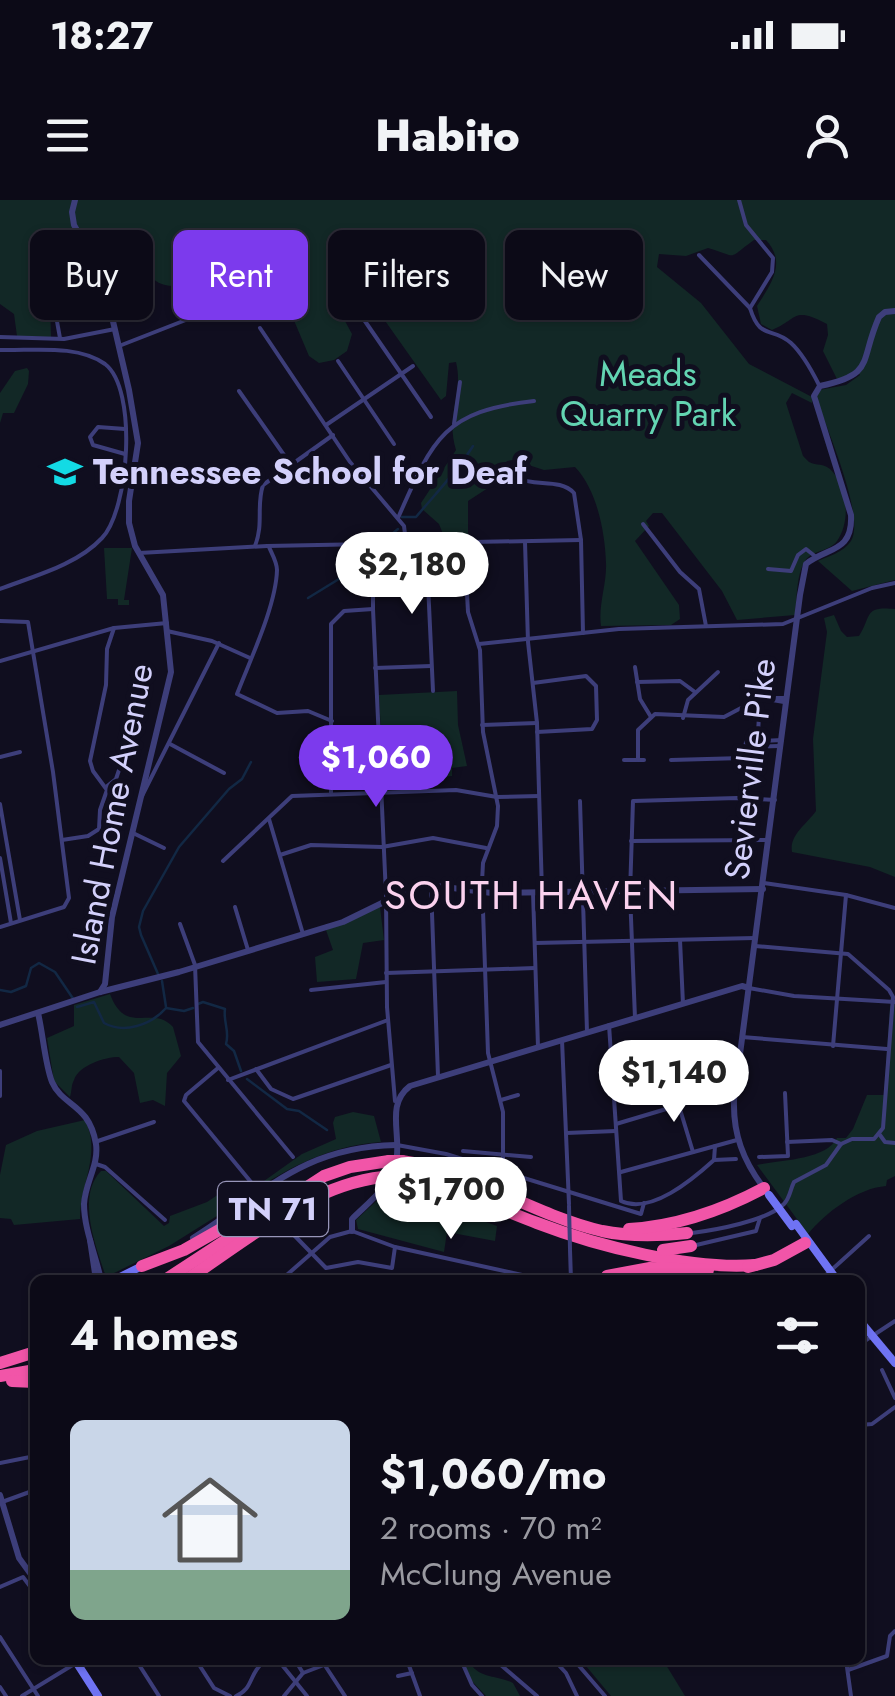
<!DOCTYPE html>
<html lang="en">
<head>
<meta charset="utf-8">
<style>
  :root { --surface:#0c0a17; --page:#151320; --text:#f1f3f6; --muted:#9a9aa1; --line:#2c2b36; --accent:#7c3aed }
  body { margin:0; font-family:Jost,sans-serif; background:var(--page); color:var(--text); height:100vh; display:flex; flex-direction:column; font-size:38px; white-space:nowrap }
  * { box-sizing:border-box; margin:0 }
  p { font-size:32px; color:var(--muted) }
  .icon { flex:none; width:55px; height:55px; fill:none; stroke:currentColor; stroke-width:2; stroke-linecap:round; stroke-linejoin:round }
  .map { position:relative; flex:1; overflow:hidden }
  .side { position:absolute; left:30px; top:1075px; width:835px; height:390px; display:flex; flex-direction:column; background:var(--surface); border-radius:15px; box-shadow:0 2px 8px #0004,0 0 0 2px var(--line) }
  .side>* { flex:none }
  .top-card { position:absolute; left:30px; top:30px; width:835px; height:90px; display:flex; gap:20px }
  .price { position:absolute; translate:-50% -85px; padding:0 22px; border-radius:35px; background:#fff; color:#222; font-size:32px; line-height:65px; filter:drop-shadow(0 2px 5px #0008) }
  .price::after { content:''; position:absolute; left:50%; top:60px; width:30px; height:22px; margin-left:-15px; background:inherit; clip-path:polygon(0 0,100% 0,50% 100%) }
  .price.current { background:var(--accent); color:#fff }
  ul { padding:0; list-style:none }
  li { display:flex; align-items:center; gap:30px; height:250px; padding:0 40px }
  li+li { border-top:2px solid var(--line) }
  li span { display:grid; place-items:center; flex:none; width:280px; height:200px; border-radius:15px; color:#555 }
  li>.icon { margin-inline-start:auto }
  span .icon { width:120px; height:120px; fill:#fffc; stroke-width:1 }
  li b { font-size:42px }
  h2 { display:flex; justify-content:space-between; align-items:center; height:120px; padding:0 40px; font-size:42px }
  .chip { padding:0 35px; border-radius:15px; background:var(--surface); box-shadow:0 2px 8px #0004,0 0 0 2px var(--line); font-size:35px; line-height:90px }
  .chip.current { background:var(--accent); color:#fff }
  .status { display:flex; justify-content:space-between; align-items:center; height:70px; padding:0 50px; background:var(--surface); direction:ltr }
  .status svg { height:28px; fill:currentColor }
  header { display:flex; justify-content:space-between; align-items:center; height:130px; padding:0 40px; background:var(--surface); font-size:45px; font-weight:800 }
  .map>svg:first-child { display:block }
  .green { fill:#122826 }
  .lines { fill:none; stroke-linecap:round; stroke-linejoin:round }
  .stream { stroke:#122844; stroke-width:2.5 }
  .minor { stroke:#3d3e7a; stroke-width:4 }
  .tertiary { stroke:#3d3e7a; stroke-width:6 }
  .secondary { stroke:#6f73f3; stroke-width:8 }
  .motorway { stroke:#f155a8; stroke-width:12 }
  .minor-bridge { stroke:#3d3e7a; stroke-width:4 }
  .secondary-bridge { stroke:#6f73f3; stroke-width:8 }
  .motorway-bridge { stroke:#f155a8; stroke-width:12 }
  .labels { text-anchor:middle; stroke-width:10; stroke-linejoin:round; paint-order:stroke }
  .shield { fill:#100e1f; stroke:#9896b9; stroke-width:2.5 }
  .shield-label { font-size:32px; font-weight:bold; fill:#d3d0fb }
  .park-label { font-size:35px; fill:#63d4b2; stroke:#100e1f }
  .poi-label { font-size:35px; font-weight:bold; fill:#d3d0fb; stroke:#100e1f; text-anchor:start }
  .street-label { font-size:35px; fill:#d3d0fb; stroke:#100e1f }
  .quarter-label { font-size:40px; letter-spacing:2.5px; fill:#fbd2ee; stroke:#100e1f }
</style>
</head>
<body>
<div class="status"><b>18:27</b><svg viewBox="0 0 49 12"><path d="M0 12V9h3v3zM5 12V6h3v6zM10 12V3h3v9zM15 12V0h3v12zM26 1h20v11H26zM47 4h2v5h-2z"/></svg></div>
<header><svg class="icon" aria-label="menu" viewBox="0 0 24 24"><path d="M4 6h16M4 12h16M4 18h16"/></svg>Habito<svg class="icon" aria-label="person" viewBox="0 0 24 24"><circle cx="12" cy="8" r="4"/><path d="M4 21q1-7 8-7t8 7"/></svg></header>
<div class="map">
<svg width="895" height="1496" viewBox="0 0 895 1496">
  <rect width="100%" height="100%" fill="#100e1f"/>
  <g class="green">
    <path d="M0 0H895V380L852 391 818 361C828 356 843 353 851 341 866 317 825 225 816 197L819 190 846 185 860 175 856 169 848 176 837 179 823 151 828 135 827 124C792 106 799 119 772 130L761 124 757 106C771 84 787 63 766 40H754C725 61 740 57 708 48L686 56 659 54 657 67 701 103 749 164 812 197V203L792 193 786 203 803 256 809 262C817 266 823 263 830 269 848 286 851 321 837 341 829 352 812 350 805 361 796 375 797 400 795 415L737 420 722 391 662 313H653L646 321 649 326 635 341 679 405 680 419 671 425 601 426C598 405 607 384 606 363 605 332 597 290 575 267L544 270 513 260 507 261 488 288 468 301V334L465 336 443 334 439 324 422 309 421 303 456 250C445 213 464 195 456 162L449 163 446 196 441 200 352 74 332 75 326 86 352 134 347 151 334 160 319 163 309 156 279 85C251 62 211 85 179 86 150 87 154 73 132 63 120 57 99 58 85 56L74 64 59 62 49 67 51 137 17 136 14 114 0 104Z"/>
    <path d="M27 168 29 171 28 184 14 213H3L0 223V193L15 171Z"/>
    <path d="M104 348H132L124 400H129V405H118V399H107Z"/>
    <path d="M895 409V677L870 667 792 652C789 635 807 624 816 611L813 539 827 432 824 418 834 415 841 431 847 437 859 436C872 416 863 406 895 409Z"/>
    <path d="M457 491 458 525 467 566 452 568V576L424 578V588L384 589 379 495Z"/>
    <path d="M380 707 384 740 363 743 356 779 317 782 315 757 333 750 326 730Z"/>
    <path d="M110 794C126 837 152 804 173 827L181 856 167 873 165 906 153 900 140 903 134 873 119 857C105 857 79 865 74 880 71 885 72 891 70 897L54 881 47 838 74 826V805Z"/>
    <path d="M895 804V976L887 980 886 986C858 988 825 1013 808 1034L757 965C780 960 826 960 837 938H846L853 929 867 895H884L890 806Z"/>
    <path d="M353 912 374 916 381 942C338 945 300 961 263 985L264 981 302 954 336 939 333 923 335 917Z"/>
    <path d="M85 920C102 954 80 984 80 1019L14 1025 11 1019 0 1018V975L6 945 37 931Z"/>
    <path d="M101 971H106L164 1026 169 1023 170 1016 207 1002 225 990 236 1004 169 1046 106 1077C96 1047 76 997 101 971Z"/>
    <path d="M384 994 404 1003 464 1014 497 1026 495 1041 447 1032 444 1052 358 1029 356 1020Z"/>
    <path d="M463 1460H468C479 1480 495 1474 513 1483L520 1496H486L469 1478Z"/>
    <path d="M581 1460H663L685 1496H611Z"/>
  </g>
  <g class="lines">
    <g class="stream">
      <path d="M402 317H416C436 293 456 273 473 246"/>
      <path d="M392 334 398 329"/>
      <path d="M369 341H383"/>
      <path d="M387 341 390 336"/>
      <path d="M308 398 365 363 369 348"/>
      <path d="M158 774 141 735 139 727 143 711 179 647 229 589 242 579 251 562"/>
      <path d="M162 781 166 807"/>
      <path d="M0 790 11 792 26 786 31 768 39 763 55 772 74 800"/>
      <path d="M198 804 203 802 225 809C223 822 230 831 226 844L234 851 241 871"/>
      <path d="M77 807 94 802 104 823C124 834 151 825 166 808L184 811 193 808"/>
      <path d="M247 879 287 909 299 911 327 930"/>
    </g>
    <g class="minor">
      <path d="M739 0 746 25 773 58 772 72 750 108C760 141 772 126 791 143 803 154 812 171 819 185"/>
      <path d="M699 55 750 108"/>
      <path d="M338 82 431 217"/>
      <path d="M50 83 60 138"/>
      <path d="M260 128 350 262 404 326 405 334 399 342"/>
      <path d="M0 137 64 139 115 129"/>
      <path d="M119 146 196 116"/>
      <path d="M0 150C33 151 77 144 105 164 138 189 129 310 102 338 77 365 34 376 0 389"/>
      <path d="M338 161 394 244"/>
      <path d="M239 191 291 265"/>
      <path d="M454 224 460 182"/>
      <path d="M326 225 413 166"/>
      <path d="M125 254 93 245 90 237 98 227 125 229"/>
      <path d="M517 278C535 287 560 278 574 293L581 340 583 433"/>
      <path d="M398 318C433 238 444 211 534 201"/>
      <path d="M643 324 680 372 699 389 706 426"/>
      <path d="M426 341 433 491"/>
      <path d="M525 342 528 442 537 523 542 692"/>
      <path d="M444 343 465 358 468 412 480 450 483 532 498 606 497 626 483 663 482 682 488 853 503 912V972"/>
      <path d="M373 345V409L386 695 387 807 395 901"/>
      <path d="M255 346C264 323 256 306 263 285L333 235"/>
      <path d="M269 347C272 354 277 362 277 370 276 406 250 460 237 494L277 513 308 511 332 521"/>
      <path d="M139 353 267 346 581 340"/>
      <path d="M768 369 791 371 798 355 806 349 816 357"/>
      <path d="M0 421 28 422 53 572 69 698 64 707 0 727"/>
      <path d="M167 431 212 441 250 458"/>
      <path d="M479 444 619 429 783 424 872 388 895 383"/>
      <path d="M0 461 114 428 167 423"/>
      <path d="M635 467 640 499 651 517"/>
      <path d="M375 468 431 466"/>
      <path d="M755 469 766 498"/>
      <path d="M637 482 680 481 695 492"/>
      <path d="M533 483 586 476 596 486 597 520 592 529 537 532"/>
      <path d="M766 498H786"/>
      <path d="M683 518 688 500 718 472"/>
      <path d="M482 525 537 523"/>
      <path d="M758 533 760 498"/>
      <path d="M170 544 224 573"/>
      <path d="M744 547 779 546"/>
      <path d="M0 557 20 552"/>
      <path d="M624 560H644"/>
      <path d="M638 560V530L655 514 724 517 760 498 784 502"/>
      <path d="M671 560 743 558 746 542 782 540"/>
      <path d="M106 587 116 579 125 552"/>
      <path d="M331 594V424L344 411 373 409"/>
      <path d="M142 596 219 443"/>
      <path d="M580 601 587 832"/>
      <path d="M0 604 20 720"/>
      <path d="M269 619 303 734"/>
      <path d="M133 633 164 648"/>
      <path d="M62 640 88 636 99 629 100 610 107 590 93 571 90 561 106 485 107 449 114 428"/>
      <path d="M631 641 767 640"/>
      <path d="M280 655 311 645 382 647 433 638 486 648"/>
      <path d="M0 658 11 723"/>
      <path d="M223 661 292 596 456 590 497 597 539 596"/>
      <path d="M764 683 846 695 895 708"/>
      <path d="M431 686 438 876"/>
      <path d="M533 692 538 847"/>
      <path d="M235 707 248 750"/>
      <path d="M180 724 195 765 198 842 293 957"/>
      <path d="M680 740 683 804"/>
      <path d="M535 743 755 738"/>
      <path d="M386 773 535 768"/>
      <path d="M749 788 794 796 895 802"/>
      <path d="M311 790 386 782"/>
      <path d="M635 818 630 693 633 601 737 598 775 600"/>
      <path d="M609 825 621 1001C651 1015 693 979 714 960L715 946"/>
      <path d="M742 837 887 849"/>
      <path d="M562 840 569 1004"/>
      <path d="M833 846 846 695"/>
      <path d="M218 868 186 895 184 901 260 993"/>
      <path d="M256 869 271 889 293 899 391 865"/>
      <path d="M0 871V896"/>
      <path d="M228 880 388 820"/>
      <path d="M615 895 647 888"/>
      <path d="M501 900 518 895"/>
      <path d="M679 906 693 952"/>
      <path d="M616 924 723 892"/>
      <path d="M566 933 616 931"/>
      <path d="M880 935 885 942 895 943"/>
      <path d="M95 942 154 922"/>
      <path d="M787 942 832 940 841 944"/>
      <path d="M397 945 446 954 641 1014 644 1003"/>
      <path d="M463 951 531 957"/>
      <path d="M759 957 788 956 785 893"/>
      <path d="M714 960 736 959"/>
      <path d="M96 964 105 967 165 1020"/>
      <path d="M621 972 737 940"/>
      <path d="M291 1032 326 1068 358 1062 392 1068 395 1047"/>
      <path d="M692 1033C715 1030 767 1021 784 1004 790 998 790 990 794 982L826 965 841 944 852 939H874L883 928 893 797 889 790 848 754 755 746"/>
      <path d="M692 1046 756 1031 760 1018"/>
      <path d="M570 1050 571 1080"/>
      <path d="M827 1074 869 1036"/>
      <path d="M281 1080 330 1037 352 1031 395 1047 545 1080"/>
      <path d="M590 1080 602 1077"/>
      <path d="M860 1144 895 1121"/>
      <path d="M882 1170 895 1198"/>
      <path d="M32 1206 30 1195 35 1191"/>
      <path d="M860 1225 872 1224 895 1207"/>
      <path d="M31 1258 35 1273"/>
      <path d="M0 1263 35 1256"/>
      <path d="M2 1302 35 1290"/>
      <path d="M0 1387 23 1377 35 1393"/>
      <path d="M0 1437 38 1496"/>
      <path d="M136 1460 159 1496"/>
      <path d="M196 1460 214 1488 230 1496"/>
      <path d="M278 1460 307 1496"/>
      <path d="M295 1460 303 1473"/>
      <path d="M407 1460 420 1496"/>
      <path d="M461 1460 472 1485 482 1496"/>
      <path d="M495 1460 537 1496"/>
      <path d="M554 1460 566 1473 577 1496"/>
      <path d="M574 1460 605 1496"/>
      <path d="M846 1460 851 1496"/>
      <path d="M324 1464 345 1496"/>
      <path d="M848 1470 887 1456 890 1436 895 1431"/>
      <path d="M398 1476 412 1473"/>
      <path d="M0 1487 6 1496"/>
      <path d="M22 1496 76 1463"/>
      <path d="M236 1496C254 1489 248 1473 266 1460"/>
      <path d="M284 1496 303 1473 337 1460"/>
    </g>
    <g class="tertiary">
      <path d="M75 0 72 12 74 25 102 74 129 190 138 243 129 301V323L135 346 163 395 171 472 112 717 105 784 100 792"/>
      <path d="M38 813C43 834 45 864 52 882 63 907 89 903 96 944 99 965 85 983 84 1004 84 1029 96 1056 101 1080"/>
      <path d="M0 825 100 792 179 772 343 722 421 684 492 693 763 689"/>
      <path d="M763 987C743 960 733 934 734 900L800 395 806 364C827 347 853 353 851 315L814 196 820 186C876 174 859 162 879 117L885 112 895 111"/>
      <path d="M352 1031V1019C369 1002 390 987 396 962 402 935 385 905 410 886L742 786 749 788"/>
      <path d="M193 1038C267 991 303 947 396 945"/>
      <path d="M90 1040 96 1080"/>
      <path d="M0 1295 19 1358 35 1380"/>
    </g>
    <g class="secondary">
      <path d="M796 1024 837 1080"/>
      <path d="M114 1080 142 1066"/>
      <path d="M860 1121 895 1163"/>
      <path d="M75 1460 98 1496"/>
    </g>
    <g class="motorway">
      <path d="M402 961C472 971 533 1015 602 1031 631 1037 658 1036 687 1033"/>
      <path d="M398 977C447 983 491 1006 537 1023 597 1046 691 1070 755 1065"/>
      <path d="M629 1029C678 1026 721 1011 764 988"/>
      <path d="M663 1050 691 1046"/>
      <path d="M142 1066 184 1050 274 999"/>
      <path d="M748 1067 774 1060 805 1043"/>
      <path d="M607 1076 650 1068 708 1070"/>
      <path d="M165 1080 324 976 350 967 389 961"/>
      <path d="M186 1080C247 1041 309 985 383 977"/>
      <path d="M0 1163 35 1152"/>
      <path d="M0 1176 35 1170"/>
      <path d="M12 1181 35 1182"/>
    </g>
    <path class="minor-bridge" d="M569 1006 570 1049"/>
    <path class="secondary-bridge" d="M769 995 792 1026"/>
    <g class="motorway-bridge">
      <path d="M389 961H402"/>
      <path d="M383 977H398"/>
    </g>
  </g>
  <defs>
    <g id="school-bare" transform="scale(2.7)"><path d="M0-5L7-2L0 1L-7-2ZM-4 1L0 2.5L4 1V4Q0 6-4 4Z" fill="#13dae4" stroke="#100e1f" stroke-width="2.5" paint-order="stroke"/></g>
  </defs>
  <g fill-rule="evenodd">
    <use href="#school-bare" x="65" y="272"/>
  </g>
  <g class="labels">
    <rect class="shield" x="218" y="982" width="110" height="54" rx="8"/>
    <g class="shield-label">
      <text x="273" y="1020">TN 71</text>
    </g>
    <g class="park-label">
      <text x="648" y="186">Meads<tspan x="648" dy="40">Quarry Park</tspan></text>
    </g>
    <g class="poi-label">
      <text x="93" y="284">Tennessee School for Deaf</text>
    </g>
    <g class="street-label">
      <text transform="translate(750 569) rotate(-83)" y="12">Sevierville Pike</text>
      <text transform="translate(112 614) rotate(-79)" y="12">Island Home Avenue</text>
    </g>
    <g class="quarter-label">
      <text x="532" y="709">SOUTH HAVEN</text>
    </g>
  </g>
</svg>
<b class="price" style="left:412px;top:417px">$2,180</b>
<b class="price current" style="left:376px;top:610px">$1,060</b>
<b class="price" style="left:674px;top:925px">$1,140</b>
<b class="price" style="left:451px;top:1042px">$1,700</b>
<div class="top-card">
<a class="chip">Buy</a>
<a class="chip current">Rent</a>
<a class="chip">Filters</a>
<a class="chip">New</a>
</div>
<section class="side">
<h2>4 homes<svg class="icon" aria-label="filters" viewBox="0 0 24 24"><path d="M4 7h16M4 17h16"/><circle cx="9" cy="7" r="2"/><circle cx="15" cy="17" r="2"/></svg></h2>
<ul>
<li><span style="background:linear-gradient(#c9d6e8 75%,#7fa58c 0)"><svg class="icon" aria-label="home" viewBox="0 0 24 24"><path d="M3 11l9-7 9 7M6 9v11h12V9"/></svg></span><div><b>$1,060/mo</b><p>2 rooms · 70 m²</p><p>McClung Avenue</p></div></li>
</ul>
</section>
</div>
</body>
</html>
